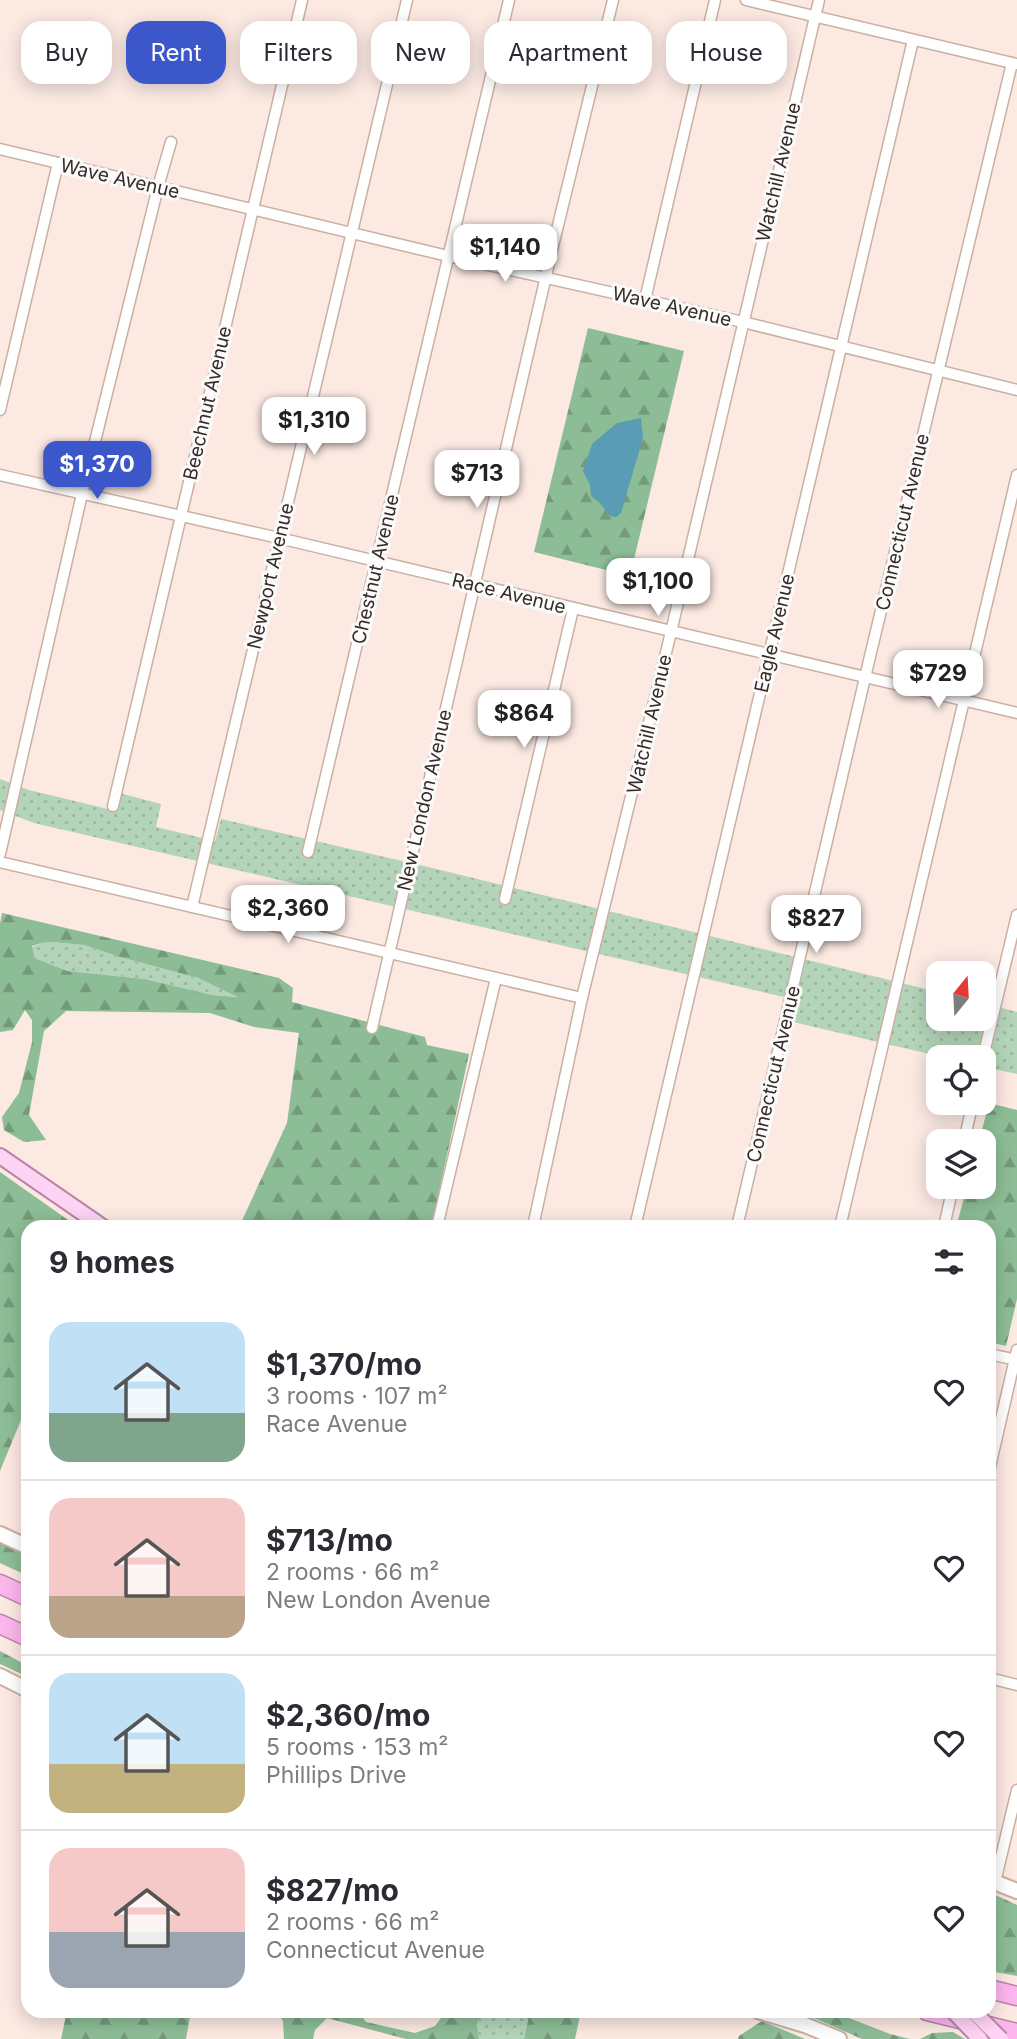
<!DOCTYPE html>
<html lang="en">
<head>
<meta charset="utf-8">
<style>
  :root { --surface:#fff; --page:#f7f7f7; --text:#2b2b33; --muted:#7c7c81; --line:#e1e1e2; --accent:#3c57c9 }
  body { margin:0; font-family:Inter,sans-serif; background:var(--page); color:var(--text); height:100vh; display:flex; flex-direction:column; font-size:26px; white-space:nowrap }
  * { box-sizing:border-box; margin:0 }
  p { font-size:23px; color:var(--muted) }
  .icon { flex:none; width:38px; height:38px; fill:none; stroke:currentColor; stroke-width:2; stroke-linecap:round; stroke-linejoin:round }
  .map { position:relative; flex:1; overflow:hidden }
  .details { position:absolute; left:21px; top:1220px; width:975px; height:798px; display:flex; flex-direction:column; background:var(--surface); border-radius:21px; box-shadow:0 4px 18px #0003 }
  .details>* { flex:none }
  .top-card { position:absolute; left:21px; top:21px; width:976px; height:63px; display:flex; gap:14px }
  .needle { width:46px; rotate:18deg }
  .controls { position:absolute; left:926px; top:961px; display:grid; gap:14px }
  .controls a { display:grid; place-items:center; width:70px; height:70px; border-radius:14px; background:var(--surface); box-shadow:0 4px 18px #0003; font-size:35px }
  .price { position:absolute; translate:-50% -60px; padding:0 16px; border-radius:14px; background:#fff; color:#222; font-size:23px; line-height:46px; filter:drop-shadow(0 2px 4px #0008) }
  .price::after { content:''; position:absolute; left:50%; top:42px; width:21px; height:16px; margin-left:-10px; background:inherit; clip-path:polygon(0 0,100% 0,50% 100%) }
  .price.current { background:var(--accent); color:#fff }
  ul { padding:0; list-style:none }
  li { display:flex; align-items:center; gap:21px; height:175px; padding:0 28px }
  li+li { border-top:2px solid var(--line) }
  li span { display:grid; place-items:center; flex:none; width:196px; height:140px; border-radius:21px; color:#555 }
  li>.icon { margin-inline-start:auto }
  span .icon { width:84px; height:84px; fill:#fffc; stroke-width:1 }
  li b { font-size:30px }
  h2 { display:flex; justify-content:space-between; align-items:center; height:84px; padding:0 28px; font-size:30px }
  .chip { padding:0 24px; border-radius:21px; background:var(--surface); box-shadow:0 4px 18px #0003; font-size:24px; line-height:63px }
  .chip.current { background:var(--accent); color:#fff }
  .map>svg:first-child { display:block }
  .grass { fill:url(#grass-dots) }
  .forest { fill:url(#forest-firs); fill-rule:evenodd }
  .water { fill:#5a9cb4 }
  .lines { fill:none; stroke-linecap:round; stroke-linejoin:round }
  .street-casing { stroke:#cbafa3; stroke-width:13 }
  .secondary-casing { stroke:#cbafa3; stroke-width:18 }
  .primary-casing { stroke:#b785a7; stroke-width:18 }
  .highway-casing { stroke:#b785a7; stroke-width:21 }
  .street { stroke:#fff; stroke-width:10 }
  .secondary { stroke:#fff; stroke-width:14 }
  .primary { stroke:#fed3f4; stroke-width:14 }
  .highway { stroke:#fdb5ed; stroke-width:18 }
  .primary-bridge-casing { stroke:#b785a7; stroke-width:18; stroke-linecap:butt }
  .primary-bridge { stroke:#fed3f4; stroke-width:14 }
  .labels { text-anchor:middle; stroke-width:6; stroke-linejoin:round; paint-order:stroke }
  .street-label { font-size:19px; fill:#362b26; stroke:#fbfbfb }
</style>
</head>
<body>
<div class="map">
<svg width="1017" height="2039" viewBox="0 0 1017 2039">
  <defs>
    <pattern id="grass-dots" width="8" height="8" patternUnits="userSpaceOnUse" patternTransform="scale(1.75)"><rect width="8" height="8" fill="#b3d4b8"/><path d="M2 2h.1M6 6h.1" fill="none" stroke="#9bb69e" stroke-width="1.8" stroke-linecap="round"/></pattern>
    <pattern id="forest-firs" width="22" height="20" patternUnits="userSpaceOnUse" patternTransform="scale(1.75)"><rect width="22" height="20" fill="#8dbd96"/><path d="M5 1l3.5 6h-7zM16 11l3.5 6h-7z" fill="#749a7a"/></pattern>
  </defs>
  <rect width="100%" height="100%" fill="#fbe9e2"/>
  <g class="grass">
    <path d="M0 779 29 790 108 809 112 791 161 804 156 827 215 841 221 819 428 867 938 992V1018H984V1003L1017 1012V1074L984 1067V1057H942L793 1022 797 1000 34 823 0 810Z"/>
    <path d="M52 942 84 945 116 956 198 978 240 997 212 995 145 979 67 971 35 958 32 947 41 943Z"/>
    <path d="M481 2011H525L528 2020 524 2039H479L477 2022Z"/>
  </g>
  <g class="forest">
    <path d="M588 328 684 351 630 576 534 552Z"/>
    <path d="M2 913 279 978 293 988 292 1002 425 1037 427 1045 469 1054 432 1224 402 1227H239L287 1123 299 1033 254 1027 210 1013 66 1011 44 1031 29 1115 46 1140 24 1142 4 1130 2 1117 19 1093 32 1042V1020L25 1010 13 1030 0 1032V924ZM52 942 84 945 116 956 198 978 238 997 212 995 145 979 67 971 35 958 32 946 41 943Z"/>
    <path d="M989 1103 1017 1110V1299L1006 1346 989 1342V1227H956L967 1187 984 1186V1141H979Z"/>
    <path d="M0 1172 78 1227H28V1403L0 1471Z"/>
    <path d="M0 1541 28 1554V1576L0 1563Z"/>
    <path d="M0 1651 28 1666V1677L0 1664Z"/>
    <path d="M989 1892 1017 1905V1976L989 1971Z"/>
    <path d="M67 2011H191L186 2039H61Z"/>
    <path d="M277 2011H358L366 2022 415 2033 435 2026 446 2011H481L477 2023 479 2039H406L327 2018 315 2030 313 2039H284L283 2021Z"/>
    <path d="M525 2011H581L575 2039H524L528 2020Z"/>
    <path d="M798 2011H831L890 2034 910 2039H862Z"/>
    <path d="M762 2021 805 2039H738L739 2036Z"/>
    <path d="M953 2032 965 2039H920L932 2033Z"/>
  </g>
  <path class="water" d="M641 418 643 438 621 513 616 517 610 516 599 502 591 496 590 485 583 471 592 444 617 423Z"/>
  <g class="lines">
    <g class="street-casing">
      <g id="street">
        <path d="M746 0 1016 64"/>
        <path d="M0 149 448 256 743 322 1017 390"/>
        <path d="M645 300 715 0"/>
        <path d="M0 410 58 163"/>
        <path d="M0 475 279 538 1017 713"/>
        <path d="M113 806 302 0"/>
        <path d="M308 852C376 568 440 284 509 0"/>
        <path d="M0 854 82 494 158 187 171 142"/>
        <path d="M0 862 582 998"/>
        <path d="M505 899 573 609"/>
        <path d="M192 907 407 0"/>
        <path d="M372 1028 552 250 613 0"/>
        <path d="M983 1057 1017 915"/>
        <path d="M964 1141 973 1102"/>
        <path d="M437 1227 496 978"/>
        <path d="M533 1227 582 998 671 632 819 0"/>
        <path d="M635 1227 913 40"/>
        <path d="M737 1227 867 669 1012 63"/>
        <path d="M840 1227 1017 475"/>
        <path d="M944 1227 953 1186"/>
        <path d="M989 1354 1017 1360"/>
        <path d="M989 1471 1017 1350"/>
        <path d="M989 1678 1017 1685"/>
        <path d="M995 1882 1017 1790"/>
      </g>
    </g>
    <g class="secondary-casing">
      <g id="secondary">
        <path d="M0 1534 28 1547"/>
        <path d="M0 1676 28 1690"/>
        <path d="M989 1880 1017 1891"/>
        <path d="M758 2011 805 2025 839 2039"/>
      </g>
    </g>
    <g class="primary-casing">
      <path id="primary" d="M0 1156 103 1227"/>
    </g>
    <g class="highway-casing">
      <g id="highway">
        <path d="M0 1584 28 1597"/>
        <path d="M0 1624 28 1637"/>
        <path d="M989 1989 1017 1996"/>
        <path d="M927 2011 1017 2033"/>
      </g>
    </g>
    <use href="#street" class="street"/>
    <use href="#secondary" class="secondary"/>
    <use href="#primary" class="primary"/>
    <use href="#highway" class="highway"/>
    <g class="primary-bridge-casing">
      <g id="primary-bridge">
        <path d="M953 2011 980 2039"/>
        <path d="M973 2011 1001 2039"/>
      </g>
    </g>
    <use href="#primary-bridge" class="primary-bridge"/>
  </g>
  <g class="labels">
    <g class="street-label">
      <text transform="translate(778 172) rotate(-77)" y="7">Watchill Avenue</text>
      <text transform="translate(120 178) rotate(13)" y="7">Wave Avenue</text>
      <text transform="translate(672 306) rotate(13)" y="7">Wave Avenue</text>
      <text transform="translate(207 403) rotate(-77)" y="7">Beechnut Avenue</text>
      <text transform="translate(902 522) rotate(-77)" y="7">Connecticut Avenue</text>
      <text transform="translate(375 569) rotate(-77)" y="7">Chestnut Avenue</text>
      <text transform="translate(270 576) rotate(-77)" y="7">Newport Avenue</text>
      <text transform="translate(509 593) rotate(14)" y="7">Race Avenue</text>
      <text transform="translate(774 633) rotate(-77)" y="7">Eagle Avenue</text>
      <text transform="translate(649 724) rotate(-77)" y="7">Watchill Avenue</text>
      <text transform="translate(424 800) rotate(-77)" y="7">New London Avenue</text>
      <text transform="translate(773 1074) rotate(-77)" y="7">Connecticut Avenue</text>
    </g>
  </g>
</svg>
<div class="controls">
<a><svg class="needle" viewBox="-14 -14 28 28"><path d="M0-13l5 13h-10z" fill="#e53935"/><path d="M0 13l5-13h-10z" fill="#7c7c81"/></svg></a>
<a><svg class="icon" aria-label="locate" viewBox="0 0 24 24"><circle cx="12" cy="12" r="6"/><path d="M12 2v4M12 18v4M2 12h4M18 12h4"/></svg></a>
<a><svg class="icon" aria-label="layers" viewBox="0 0 24 24"><path d="M12 4l9 5-9 5-9-5zM3 14l9 5 9-5"/></svg></a>
</div>
<b class="price" style="left:505px;top:284px">$1,140</b>
<b class="price" style="left:314px;top:457px">$1,310</b>
<b class="price current" style="left:97px;top:501px">$1,370</b>
<b class="price" style="left:477px;top:510px">$713</b>
<b class="price" style="left:658px;top:618px">$1,100</b>
<b class="price" style="left:938px;top:710px">$729</b>
<b class="price" style="left:524px;top:750px">$864</b>
<b class="price" style="left:288px;top:945px">$2,360</b>
<b class="price" style="left:816px;top:955px">$827</b>
<div class="top-card">
<a class="chip">Buy</a>
<a class="chip current">Rent</a>
<a class="chip">Filters</a>
<a class="chip">New</a>
<a class="chip">Apartment</a>
<a class="chip">House</a>
</div>
<section class="details">
<h2>9 homes<svg class="icon" aria-label="filters" viewBox="0 0 24 24"><path d="M4 7h16M4 17h16"/><circle cx="9" cy="7" r="2"/><circle cx="15" cy="17" r="2"/></svg></h2>
<ul>
<li><span style="background:linear-gradient(#bfe0f5 65%,#7fa58c 0)"><svg class="icon" aria-label="home" viewBox="0 0 24 24"><path d="M3 11l9-7 9 7M6 9v11h12V9"/></svg></span><div><b>$1,370/mo</b><p>3 rooms · 107 m²</p><p>Race Avenue</p></div><svg class="icon" aria-label="heart" viewBox="0 0 24 24"><path d="M12 20l-8-8c-3-5 5-10 8-4 3-6 11-1 8 4z"/></svg></li>
<li><span style="background:linear-gradient(#f6c9c9 70%,#b9a48a 0)"><svg class="icon" aria-label="home" viewBox="0 0 24 24"><path d="M3 11l9-7 9 7M6 9v11h12V9"/></svg></span><div><b>$713/mo</b><p>2 rooms · 66 m²</p><p>New London Avenue</p></div><svg class="icon" aria-label="heart" viewBox="0 0 24 24"><path d="M12 20l-8-8c-3-5 5-10 8-4 3-6 11-1 8 4z"/></svg></li>
<li><span style="background:linear-gradient(#bfe0f5 65%,#c2b280 0)"><svg class="icon" aria-label="home" viewBox="0 0 24 24"><path d="M3 11l9-7 9 7M6 9v11h12V9"/></svg></span><div><b>$2,360/mo</b><p>5 rooms · 153 m²</p><p>Phillips Drive</p></div><svg class="icon" aria-label="heart" viewBox="0 0 24 24"><path d="M12 20l-8-8c-3-5 5-10 8-4 3-6 11-1 8 4z"/></svg></li>
<li><span style="background:linear-gradient(#f6c9c9 60%,#9aa5b1 0)"><svg class="icon" aria-label="home" viewBox="0 0 24 24"><path d="M3 11l9-7 9 7M6 9v11h12V9"/></svg></span><div><b>$827/mo</b><p>2 rooms · 66 m²</p><p>Connecticut Avenue</p></div><svg class="icon" aria-label="heart" viewBox="0 0 24 24"><path d="M12 20l-8-8c-3-5 5-10 8-4 3-6 11-1 8 4z"/></svg></li>
</ul>
</section>
</div>
</body>
</html>
